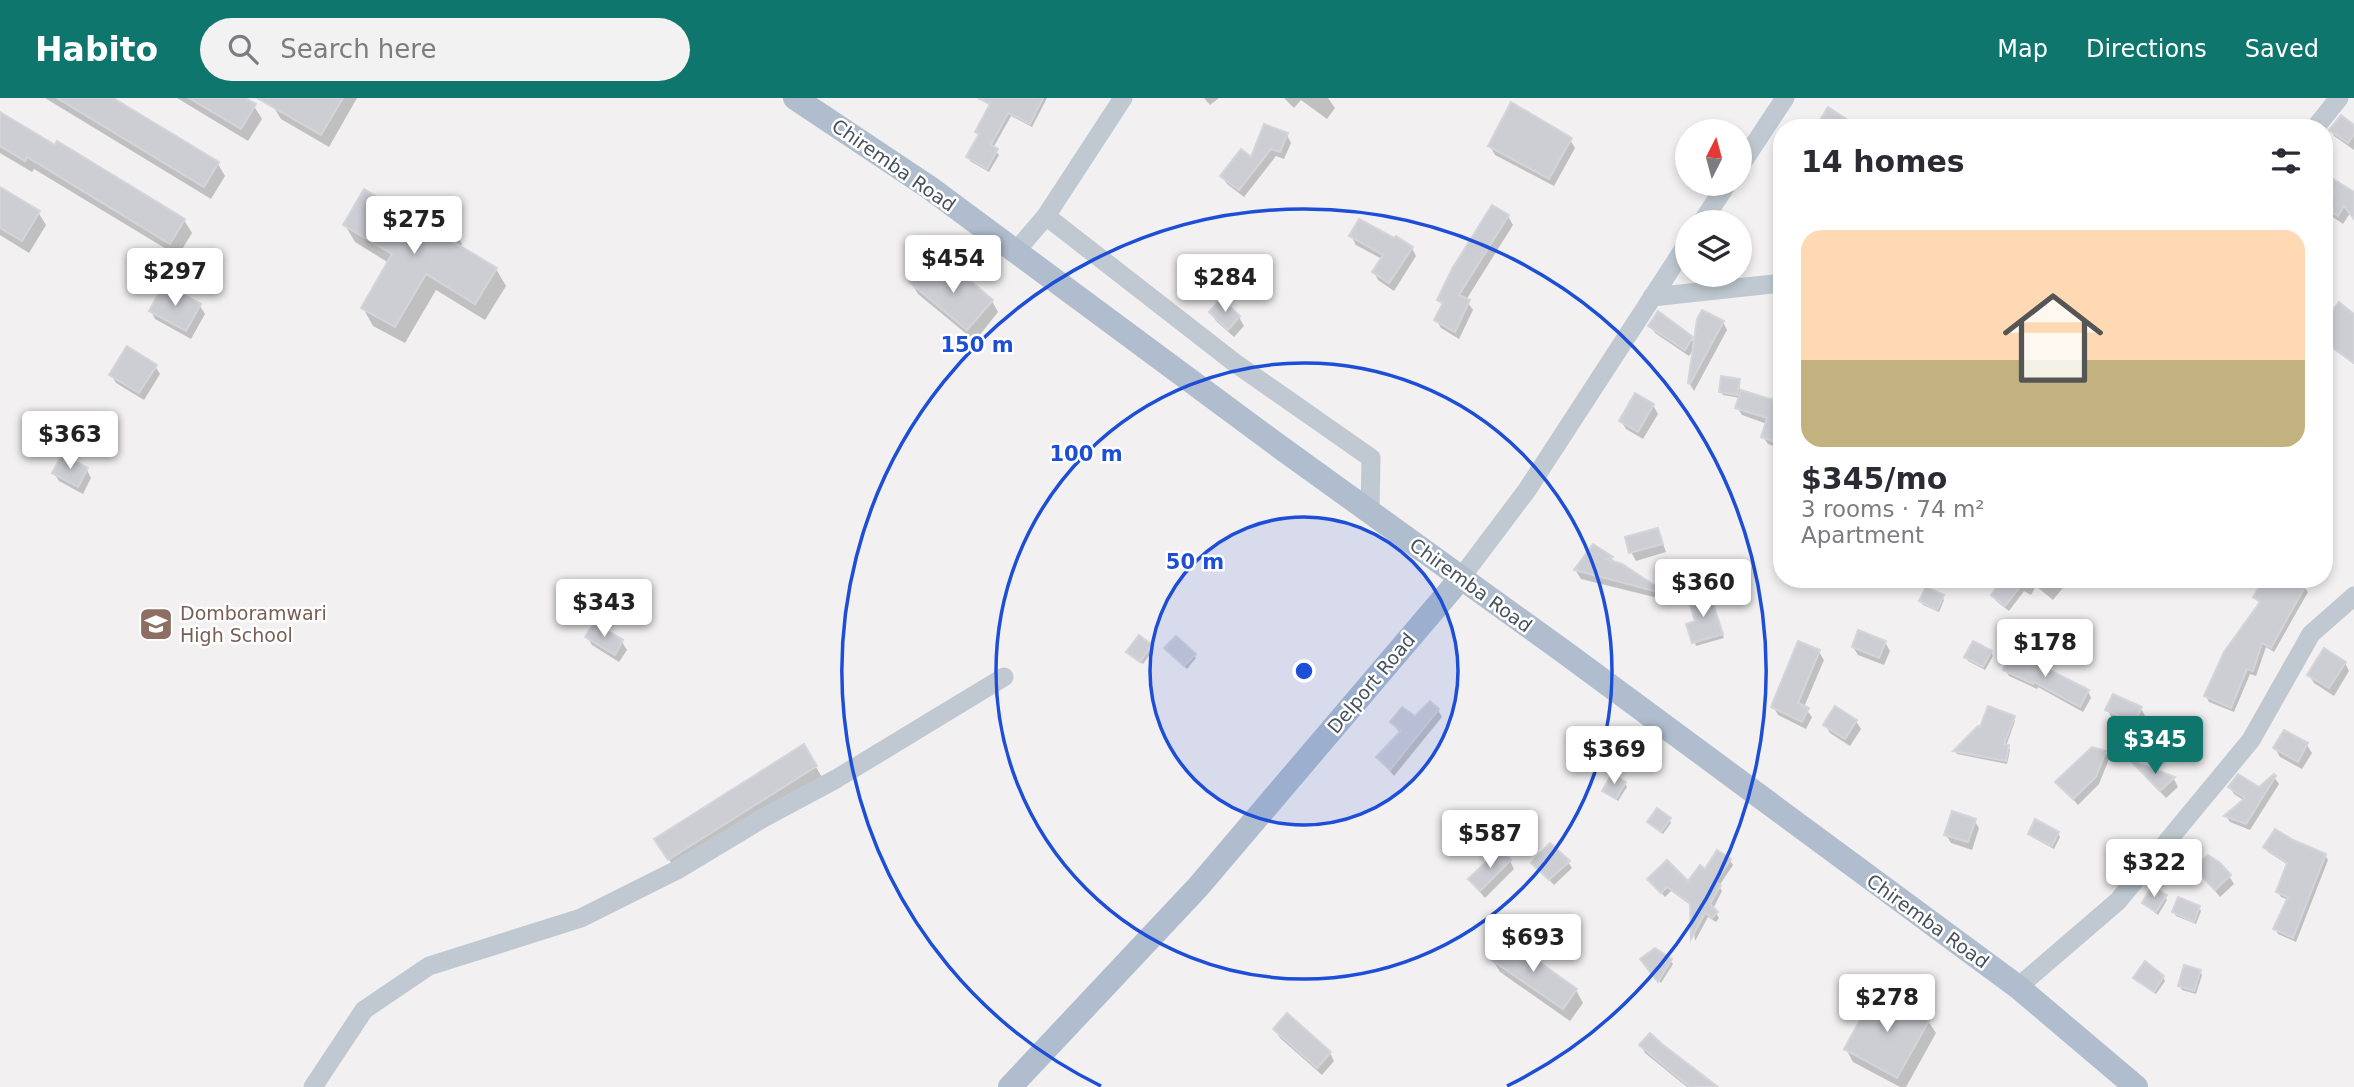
<!DOCTYPE html>
<html lang="en">
<head>
<meta charset="utf-8">
<style>
  :root { --surface:#fff; --page:#f2f2f3; --text:#2b2b33; --muted:#7c7c81; --line:#e1e1e2; --accent:#0f766e }
  body { margin:0; font-family:"DejaVu Sans",sans-serif; background:var(--page); color:var(--text); height:100vh; display:flex; flex-direction:column; font-size:26px; white-space:nowrap }
  * { box-sizing:border-box; margin:0 }
  p { font-size:23px; color:var(--muted) }
  .icon { flex:none; width:38px; height:38px; fill:none; stroke:currentColor; stroke-width:2; stroke-linecap:round; stroke-linejoin:round }
  .map { position:relative; flex:1; overflow:hidden }
  .drawer { position:absolute; left:1773px; top:21px; width:560px; height:469px; display:flex; flex-direction:column; background:var(--surface); border-radius:28px; box-shadow:0 4px 10px #0003 }
  .drawer>* { flex:none }
  .needle { width:46px; rotate:6deg }
  .buttons { position:absolute; left:1675px; top:21px; display:grid; gap:14px }
  .buttons a { display:grid; place-items:center; width:77px; height:77px; border-radius:50%; background:var(--surface); box-shadow:0 4px 10px #0003; font-size:35px }
  .price { position:absolute; translate:-50% -60px; padding:0 16px; border-radius:7px; background:#fff; color:#222; font-size:23px; line-height:46px; filter:drop-shadow(0 2px 4px #0008) }
  .price::after { content:''; position:absolute; left:50%; top:42px; width:21px; height:16px; margin-left:-10px; background:inherit; clip-path:polygon(0 0,100% 0,50% 100%) }
  .price.selected { background:var(--accent); color:#fff }
  ul { padding:0; list-style:none }
  li { display:grid; align-content:center; gap:14px; height:371px; padding:0 28px }
  li+li { border-top:2px solid var(--line) }
  li span { display:grid; place-items:center; height:217px; border-radius:21px; color:#555 }
  li>.icon { margin-inline-start:auto }
  span .icon { width:126px; height:126px; fill:#fffc; stroke-width:1 }
  li b { font-size:30px }
  h2 { display:flex; justify-content:space-between; align-items:center; height:84px; padding:0 28px; font-size:30px }
  header { display:flex; align-items:center; gap:42px; box-sizing:border-box; height:98px; padding:0 35px; background:var(--accent); color:#fff }
  header strong { font-size:33px }
  nav { display:flex; gap:38px; margin-inline-start:auto; font-size:24px }
  .search { width:490px; height:63px; background:var(--page); display:flex; align-items:center; gap:18px; box-sizing:border-box; padding:0 24px; border-radius:38px; color:var(--muted); font-size:26px }
  .map>svg:first-child { display:block }
  .shadow { fill:#0003 }
  .building { fill:#cdced4; stroke:#d4d5db; stroke-width:2 }
  .lines { fill:none; stroke-linecap:round; stroke-linejoin:round }
  .minor { stroke:#c0c9d1; stroke-width:19 }
  .major { stroke:#afbdce; stroke-width:24 }
  .ring { fill:none; stroke:#1d4ed8; stroke-width:3.5 }
  .labels { text-anchor:middle; stroke-width:5; stroke-linejoin:round; paint-order:stroke }
  .street-label { font-size:19px; fill:#48525d; stroke:#fff }
  .education-label { font-size:19px; fill:#785e54; stroke:#fff; text-anchor:start }
  .centre { fill:#1d4ed8; stroke:#fff; stroke-width:3.5 }
  .ring-label { font-size:21px; text-anchor:middle; font-weight:bold; fill:#1d4ed8; stroke:#fff; stroke-width:5; stroke-linejoin:round; paint-order:stroke }
</style>
</head>
<body>
<header>
<strong>Habito</strong>
<div class="search"><svg class="icon" aria-label="search" viewBox="0 0 24 24"><circle cx="10" cy="10" r="6"/><path d="M15 15l6 6"/></svg>Search here</div>
<nav><a>Map</a><a>Directions</a><a>Saved</a></nav>
</header>
<div class="map">
<svg width="2354" height="989" viewBox="0 0 2354 989">
  <rect width="100%" height="100%" fill="#f2f0f0"/>
  <g class="shadow">
    <path d="M45 0H110L218 66 225 78 211 101Z"/>
    <path d="M177 0H242L254 8 262 21 248 43Z"/>
    <path d="M278 0H357L329 49 281 21 273 8Z"/>
    <path d="M989 0H1047L1032 29 1011 18 993 50 999 57 989 74 970 63 968 59 980 39 977 34 990 9 987 4Z"/>
    <path d="M1204 0H1219L1210 7Z"/>
    <path d="M1284 0H1328L1335 10 1327 21 1301 2 1294 10Z"/>
    <path d="M0 16 184 122 192 135 178 158 34 71 32 74 0 55Z"/>
    <path d="M2354 29V52L2334 38 2331 32Z"/>
    <path d="M1287 37 1291 45 1284 61 1276 58 1244 99 1227 86 1222 78 1252 62Z"/>
    <path d="M1570 42 1575 50 1554 88 1495 57 1490 48Z"/>
    <path d="M0 91 38 114 46 127 29 155 0 137Z"/>
    <path d="M2354 97V109L2343 126 2330 117 2326 109Z"/>
    <path d="M1508 118 1513 127 1466 202 1473 212 1459 241 1441 230 1436 222 1443 209 1439 202Z"/>
    <path d="M414 122 452 129 462 146 460 149 496 171 506 188 485 222 436 192 405 245 373 228 363 210 389 165 355 144 345 127Z"/>
    <path d="M1351 138 1395 142 1412 150 1416 158 1394 193 1378 182 1374 174 1382 161 1356 147Z"/>
    <path d="M911 184 943 187 992 203 998 214 975 243 918 196Z"/>
    <path d="M165 188 200 208 205 216 191 241 155 221 151 213Z"/>
    <path d="M1221 203 1239 219 1244 228 1234 239 1216 223 1211 214Z"/>
    <path d="M2354 221V266L2330 249 2324 257V226Z"/>
    <path d="M1723 224 1727 232 1694 293 1689 285 1695 249 1689 258 1655 235 1651 228 1691 240 1695 247Z"/>
    <path d="M155 268 160 276 144 302 116 285 111 277Z"/>
    <path d="M1782 276V351L1768 346 1763 339 1767 326 1742 317 1737 309 1740 300 1723 297 1721 293 1739 283 1740 293 1772 304 1774 291H1777Z"/>
    <path d="M1653 307 1658 316 1643 341 1626 331 1621 323Z"/>
    <path d="M87 372 91 380 83 396 59 383 54 375Z"/>
    <path d="M1779 402 1782 403V444H1777L1773 436Z"/>
    <path d="M1658 432 1666 454 1636 463 1631 454Z"/>
    <path d="M1593 448 1612 461 1615 465 1661 494 1666 502 1581 481 1576 473Z"/>
    <path d="M2005 481H2070L2053 502 2036 488 2031 497 2024 493 2009 513 1996 503 1993 497Z"/>
    <path d="M2076 481H2091L2087 488Z"/>
    <path d="M2304 489 2308 494 2274 554 2266 549 2256 578 2250 576 2234 614 2209 604 2206 598 2260 506 2255 499Z"/>
    <path d="M1710 499 1724 540 1696 548 1689 527 1697 524Z"/>
    <path d="M1942 499 1944 502 1939 514 1923 507 1921 503Z"/>
    <path d="M587 539 622 544 627 552 619 564 592 547Z"/>
    <path d="M1885 544 1890 553 1884 567 1858 557 1853 549Z"/>
    <path d="M1151 548 1153 552 1143 566 1131 557Z"/>
    <path d="M1168 554 1194 557 1196 560 1187 571Z"/>
    <path d="M1819 554 1824 562 1804 609 1812 619 1806 631 1778 617 1773 608Z"/>
    <path d="M1991 554 1993 558 1985 572 1968 563 1966 559Z"/>
    <path d="M2345 565 2349 573 2334 598 2314 585 2309 577Z"/>
    <path d="M2005 572 2088 593 2091 600 2083 614 2038 589 2037 591 2009 578Z"/>
    <path d="M2141 610 2145 618 2139 632 2112 620 2107 611Z"/>
    <path d="M1438 612 1442 619 1394 678 1378 659 1401 636 1392 625 1415 621Z"/>
    <path d="M2013 619 2015 623 2006 648 2010 652 2007 666 1957 656 1955 653Z"/>
    <path d="M1856 623 1861 631 1850 648 1830 635 1825 627Z"/>
    <path d="M2307 647 2312 655 2302 671 2280 659 2275 650Z"/>
    <path d="M2105 654 2109 661 2099 686 2078 707 2058 684Z"/>
    <path d="M2134 666 2174 681 2178 689 2166 700Z"/>
    <path d="M816 669 823 681 677 774 664 754Z"/>
    <path d="M2274 679 2279 686 2250 732 2230 724 2226 718 2245 703 2234 696 2230 689 2259 691Z"/>
    <path d="M1625 685 1627 689 1618 703 1604 693Z"/>
    <path d="M1669 721 1671 725 1663 736 1649 724Z"/>
    <path d="M1974 722 1979 730 1972 752 1951 745 1946 737Z"/>
    <path d="M2058 735 2060 739 2054 751 2032 739 2030 736Z"/>
    <path d="M2292 744 2325 757 2328 762 2296 844 2278 836 2275 831 2289 802 2281 799 2278 794 2288 767 2268 754 2265 749Z"/>
    <path d="M1730 762 1733 767 1719 788 1722 793 1713 811 1719 820 1716 824 1708 819 1695 843 1692 808 1671 793 1665 799 1649 781 1688 786 1706 773Z"/>
    <path d="M1510 763 1514 771 1485 800 1470 782Z"/>
    <path d="M1568 764 1572 770 1554 787 1534 766Z"/>
    <path d="M2196 770 2229 778 2234 786 2220 799Z"/>
    <path d="M2165 798 2167 802 2158 817 2144 806Z"/>
    <path d="M2199 810 2201 813 2196 826 2176 818 2174 814Z"/>
    <path d="M1492 861 1576 892 1583 905 1570 923 1500 874Z"/>
    <path d="M1670 862 1673 866 1661 885 1645 865Z"/>
    <path d="M2200 873 2202 877 2196 896 2182 892 2180 888Z"/>
    <path d="M2163 879 2165 883 2156 896 2135 880Z"/>
    <path d="M1928 923 1936 935 1906 989H1900L1853 964 1846 951Z"/>
    <path d="M1275 932 1330 955 1334 963 1322 977 1280 940Z"/>
    <path d="M1641 948 1717 989H1687L1645 955Z"/>
  </g>
  <g class="building">
    <path d="M57 0H113L219 64 204 89Z"/>
    <path d="M189 0H245L256 6 241 31Z"/>
    <path d="M257 0H343L321 37Z"/>
    <path d="M978 0H1043L1030 26 1008 15 991 47 998 51 987 71 966 59 979 36 975 34 990 6Z"/>
    <path d="M1511 4 1572 40 1549 81 1488 48Z"/>
    <path d="M1828 9 1860 30H1832L1820 22Z"/>
    <path d="M0 14 55 47 57 43 185 121 170 146 27 59 25 63 0 48Z"/>
    <path d="M2341 17 2354 27V36L2348 45 2329 32Z"/>
    <path d="M1264 26 1288 35 1280 54 1271 51 1239 92 1220 78 1241 51 1251 59Z"/>
    <path d="M2324 75 2354 94V121L2344 108 2338 118 2324 109 2334 94 2324 81Z"/>
    <path d="M0 89 40 113 22 143 0 130Z"/>
    <path d="M364 91 413 120 420 108 453 127 447 140 497 170 475 206 426 176 395 229 361 210 392 156 343 127Z"/>
    <path d="M1492 107 1509 117 1459 197 1470 202 1455 234 1434 222 1443 205 1437 202 1452 171Z"/>
    <path d="M1359 121 1394 140 1396 138 1413 149 1389 185 1372 174 1383 157 1349 138Z"/>
    <path d="M924 167 943 184 955 170 993 202 967 232 909 184Z"/>
    <path d="M164 186 201 206 186 233 149 213Z"/>
    <path d="M1221 201 1240 218 1228 232 1209 214Z"/>
    <path d="M2339 204 2354 216V265L2324 243V223Z"/>
    <path d="M1702 212 1724 223 1690 286 1688 285 1697 221Z"/>
    <path d="M1658 213 1693 239 1685 252 1648 228Z"/>
    <path d="M127 248 157 267 139 295 109 277Z"/>
    <path d="M1721 278 1740 281 1737 297 1719 294Z"/>
    <path d="M1778 286 1782 287V346L1761 339 1767 320 1735 310 1741 292 1773 302Z"/>
    <path d="M1635 295 1654 306 1638 334 1619 323Z"/>
    <path d="M62 357 88 370 78 389 52 375Z"/>
    <path d="M1658 430 1663 446 1629 455 1625 439Z"/>
    <path d="M1593 446 1613 459 1606 461 1622 466 1663 493 1662 495 1574 472Z"/>
    <path d="M2003 481H2026L2005 508 1991 497Z"/>
    <path d="M2264 481H2294L2306 487 2271 550 2262 545 2253 573 2247 571 2231 610 2204 598 2224 554 2260 504 2253 499Z"/>
    <path d="M1926 489 1944 497 1937 512 1919 503Z"/>
    <path d="M1709 494 1723 536 1692 545 1686 526 1695 523 1688 500Z"/>
    <path d="M594 525 623 542 615 557 585 539Z"/>
    <path d="M1858 532 1886 543 1879 560 1852 549Z"/>
    <path d="M1139 537 1152 547 1140 564 1126 554Z"/>
    <path d="M1176 538 1196 556 1184 568 1164 550Z"/>
    <path d="M1798 543 1820 552 1798 605 1809 610 1802 624 1771 609Z"/>
    <path d="M1973 543 1992 553 1983 569 1964 559Z"/>
    <path d="M2324 550 2346 564 2329 590 2307 577Z"/>
    <path d="M2012 553 2089 592 2080 609 2034 584 2033 586 2003 572Z"/>
    <path d="M2113 596 2142 609 2135 624 2105 612Z"/>
    <path d="M1430 603 1439 611 1390 672 1376 659 1401 633 1390 624 1402 609 1415 618Z"/>
    <path d="M1835 608 1857 622 1845 641 1823 627Z"/>
    <path d="M1988 608 2015 618 2004 646 2009 647 2006 663 1953 653 1978 628 1980 629Z"/>
    <path d="M2284 632 2308 645 2298 664 2273 650Z"/>
    <path d="M804 646 817 668 668 762 654 741Z"/>
    <path d="M2092 649 2106 653 2096 679 2073 701 2055 684Z"/>
    <path d="M2130 662 2175 679 2160 693Z"/>
    <path d="M1612 676 1626 684 1616 701 1602 693Z"/>
    <path d="M2238 676 2259 689 2274 676 2276 678 2246 726 2224 718 2245 700 2228 689Z"/>
    <path d="M1657 710 1671 720 1661 734 1647 724Z"/>
    <path d="M1952 713 1976 721 1968 744 1944 737Z"/>
    <path d="M2035 721 2059 734 2052 748 2028 736Z"/>
    <path d="M2275 731 2293 742 2326 756 2293 840 2273 831 2288 799 2276 794 2287 765 2263 749Z"/>
    <path d="M1550 745 1570 763 1549 782 1531 765Z"/>
    <path d="M1500 751 1511 762 1480 793 1468 781Z"/>
    <path d="M1717 752 1731 761 1716 784 1721 787 1710 806 1718 814 1712 820 1705 815 1691 841 1690 805 1667 789 1661 795 1647 781 1667 762 1688 783 1700 767 1705 771Z"/>
    <path d="M2208 757 2219 764 2231 777 2215 792 2194 770Z"/>
    <path d="M2152 788 2167 797 2156 814 2142 805Z"/>
    <path d="M2178 799 2200 808 2194 824 2172 814Z"/>
    <path d="M1505 840 1577 891 1563 911 1490 861Z"/>
    <path d="M1655 850 1672 861 1658 884 1640 861Z"/>
    <path d="M2145 863 2164 878 2154 894 2133 880Z"/>
    <path d="M2184 867 2201 872 2194 893 2178 888Z"/>
    <path d="M1876 893 1930 921 1897 980 1844 951Z"/>
    <path d="M1287 915 1331 954 1317 970 1273 931Z"/>
    <path d="M1650 935 1662 946 1718 989H1690L1639 947Z"/>
  </g>
  <g class="lines">
    <g class="minor">
      <path d="M2315 30 2339 0"/>
      <path d="M1740 68 1785 0"/>
      <path d="M1046 118 1235 265 1371 360 1370 415"/>
      <path d="M1702 124 1727 86"/>
      <path d="M1016 153 1046 118 1123 0"/>
      <path d="M1652 199 1782 185"/>
      <path d="M1460 481 1527 392 1687 146"/>
      <path d="M2018 889 2118 803 2251 642 2311 536 2354 498"/>
      <path d="M313 989 364 912 429 868 581 820 677 772 765 719 836 681 1004 579"/>
    </g>
    <g class="major">
      <path d="M795 0 930 90 1280 349 1567 556 2018 889 2136 989"/>
      <path d="M1010 989 1198 789 1460 481"/>
    </g>
  </g>
  <circle cx="1304" cy="573" r="154" fill="#1d4ed8" fill-opacity=".12"/>
  <g class="ring">
    <circle cx="1304" cy="573" r="154"/>
    <circle cx="1304" cy="573" r="308"/>
    <path d="M1101 988A462 462 0 1 1 1507 988"/>
  </g>
  <defs>
    <g id="school-square" transform="scale(1.75)"><rect x="-9" y="-9" width="18" height="18" rx="4" fill="#8d6e63" stroke="#fff"/><path d="M0-5L7-2L0 1L-7-2ZM-4 1L0 2.5L4 1V4Q0 6-4 4Z" fill="#fff"/></g>
  </defs>
  <g fill-rule="evenodd">
    <use href="#school-square" x="156" y="526"/>
  </g>
  <g class="labels">
    <g class="street-label">
      <text transform="translate(894 67) rotate(35)" y="7">Chiremba Road</text>
      <text transform="translate(1471 487) rotate(36)" y="7">Chiremba Road</text>
      <text transform="translate(1371 585) rotate(-50)" y="7">Delport Road</text>
      <text transform="translate(1928 823) rotate(36)" y="7">Chiremba Road</text>
    </g>
    <g class="education-label">
      <text x="180" y="522">Domboramwari<tspan x="180" dy="22">High School</tspan></text>
    </g>
  </g>
  <circle cx="1304" cy="573" r="10" class="centre"/>
  <g class="ring-label">
    <text x="977" y="254">150 m</text>
    <text x="1086" y="363">100 m</text>
    <text x="1195" y="471">50 m</text>
  </g>
</svg>
<div class="buttons">
<a><svg class="needle" viewBox="-14 -14 28 28"><path d="M0-13l5 13h-10z" fill="#e53935"/><path d="M0 13l5-13h-10z" fill="#7c7c81"/></svg></a>
<a><svg class="icon" aria-label="layers" viewBox="0 0 24 24"><path d="M12 4l9 5-9 5-9-5zM3 14l9 5 9-5"/></svg></a>
</div>
<b class="price" style="left:414px;top:158px">$275</b>
<b class="price" style="left:953px;top:197px">$454</b>
<b class="price" style="left:175px;top:210px">$297</b>
<b class="price" style="left:1225px;top:216px">$284</b>
<b class="price" style="left:70px;top:373px">$363</b>
<b class="price" style="left:1703px;top:521px">$360</b>
<b class="price" style="left:604px;top:541px">$343</b>
<b class="price" style="left:2045px;top:581px">$178</b>
<b class="price selected" style="left:2155px;top:678px">$345</b>
<b class="price" style="left:1614px;top:688px">$369</b>
<b class="price" style="left:1490px;top:772px">$587</b>
<b class="price" style="left:2154px;top:801px">$322</b>
<b class="price" style="left:1533px;top:876px">$693</b>
<b class="price" style="left:1887px;top:936px">$278</b>
<section class="drawer">
<h2>14 homes<svg class="icon" aria-label="filters" viewBox="0 0 24 24"><path d="M4 7h16M4 17h16"/><circle cx="9" cy="7" r="2"/><circle cx="15" cy="17" r="2"/></svg></h2>
<ul>
<li><span style="background:linear-gradient(#ffd9b3 60%,#c2b280 0)"><svg class="icon" aria-label="home" viewBox="0 0 24 24"><path d="M3 11l9-7 9 7M6 9v11h12V9"/></svg></span><div><b>$345/mo</b><p>3 rooms · 74 m²</p><p>Apartment</p></div></li>
</ul>
</section>
</div>
</body>
</html>
